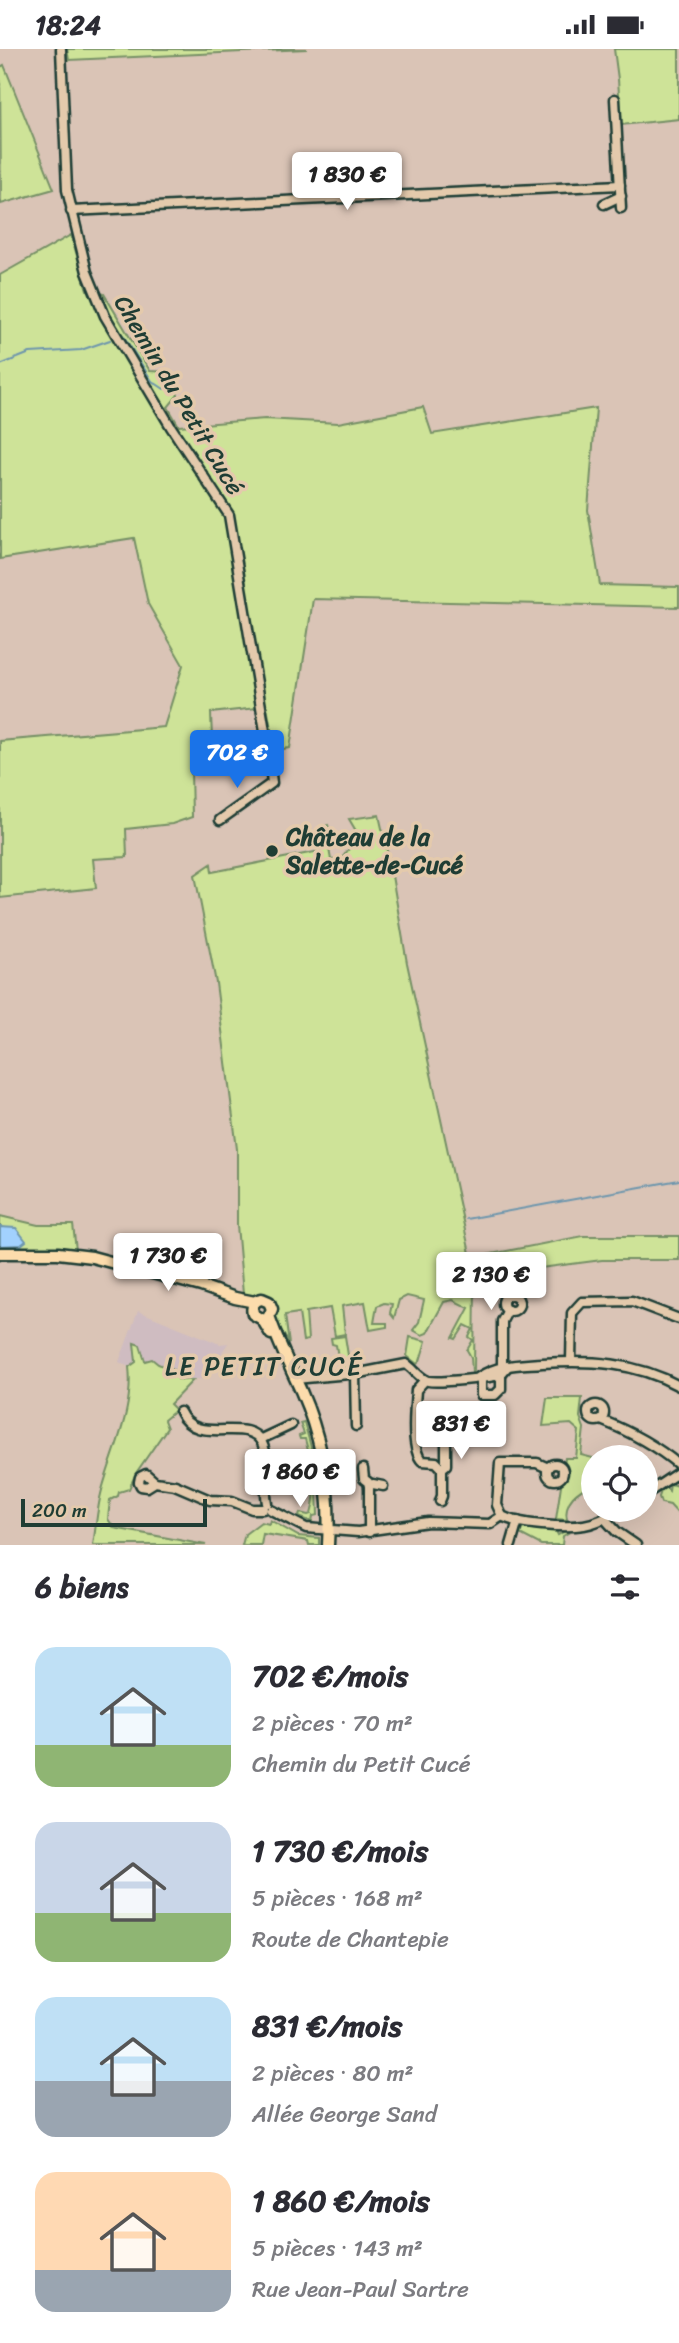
<!DOCTYPE html>
<html lang="fr">
<head>
<meta charset="utf-8">
<style>
  :root { --surface:#fff; --page:#f7f7f7; --text:#2b2b33; --muted:#7c7c81; --accent:#1a73e8 }
  body { margin:0; font-family:Sriracha,sans-serif; background:var(--page); color:var(--text); height:100vh; display:flex; flex-direction:column; font-size:26px; white-space:nowrap }
  * { box-sizing:border-box; margin:0 }
  p { font-size:23px; color:var(--muted) }
  .icon { flex:none; width:38px; height:38px; fill:none; stroke:currentColor; stroke-width:2; stroke-linecap:round; stroke-linejoin:round }
  .map { position:relative; height:1496px; overflow:hidden }
  .side { display:flex; flex-direction:column; background:var(--surface); flex:1 }
  .side>* { flex:none }
  .buttons { position:absolute; left:581px; top:1396px; display:grid; gap:14px }
  .buttons a { display:grid; place-items:center; width:77px; height:77px; border-radius:50%; background:var(--surface); box-shadow:0 7px 28px #0002; font-size:35px }
  .scale { position:absolute; left:21px; bottom:18px; width:186px; box-sizing:border-box; padding-left:7px; border:4px solid #1f3d34; border-top:0; font-size:19px; line-height:24px; white-space:nowrap; color:#1f3d34; -webkit-text-stroke:5px #e4caac; paint-order:stroke }
  .price { position:absolute; translate:-50% -60px; padding:0 16px; border-radius:7px; background:#fff; color:#222; font-size:23px; line-height:46px; filter:drop-shadow(0 2px 4px #0008) }
  .price::after { content:''; position:absolute; left:50%; top:42px; width:21px; height:16px; margin-left:-10px; background:inherit; clip-path:polygon(0 0,100% 0,50% 100%) }
  .price.current { background:var(--accent); color:#fff }
  ul { padding:0; list-style:none }
  li { display:flex; align-items:center; gap:21px; height:175px; padding:0 35px }
  li span { display:grid; place-items:center; flex:none; width:196px; height:140px; border-radius:21px; color:#555 }
  li>.icon { margin-inline-start:auto }
  span .icon { width:84px; height:84px; fill:#fffc; stroke-width:1 }
  li b { font-size:30px }
  h2 { display:flex; justify-content:space-between; align-items:center; height:84px; padding:0 35px; font-size:30px }
  .status { display:flex; justify-content:space-between; align-items:center; height:49px; padding:0 35px; background:var(--surface); direction:ltr }
  .status svg { height:19px; fill:currentColor }
  .map>svg:first-child { display:block }
  .built { fill:#cfbcc1 }
  .green { fill:#cee398; stroke:#769066; stroke-width:2 }
  .water { fill:#a2d1fe; stroke:#6e96ad; stroke-width:2 }
  .lines { fill:none; stroke-linecap:round; stroke-linejoin:round }
  .stream { stroke:#6e96ad; stroke-width:2 }
  .minor-casing { stroke:#1f3d34; stroke-width:13 }
  .major-casing { stroke:#1f3d34; stroke-width:15 }
  .minor { stroke:#e4caac; stroke-width:8 }
  .major { stroke:#fcdcac; stroke-width:10 }
  .poi-dot { fill:#1f3d34; stroke:#e4caac; stroke-width:2.5 }
  .labels { text-anchor:middle; stroke-width:7; stroke-linejoin:round; paint-order:stroke }
  .street-label { font-size:24px; fill:#1f3d34; stroke:#e4caac }
  .poi-label { font-size:24px; font-weight:bold; fill:#1f3d34; stroke:#e4caac; text-anchor:start }
  .neighbourhood-label { font-size:26px; letter-spacing:2px; fill:#1f3d34; stroke:#e4caac }
</style>
</head>
<body>
<div class="status"><b>18:24</b><svg viewBox="0 0 49 12"><path d="M0 12V9h3v3zM5 12V6h3v6zM10 12V3h3v9zM15 12V0h3v12zM26 1h20v11H26zM47 4h2v5h-2z"/></svg></div>
<div class="map">
<svg width="679" height="1496" viewBox="0 0 679 1496">
  <rect width="100%" height="100%" fill="#dac4b6"/>
  <filter id="ink" filterUnits="userSpaceOnUse"><feTurbulence type="fractalNoise" baseFrequency=".0143" numOctaves="2"/><feDisplacementMap in="SourceGraphic" scale="14" xChannelSelector="R" yChannelSelector="G"/><feConvolveMatrix kernelMatrix="1 2 1 2 8 2 1 2 1" color-interpolation-filters="sRGB"/></filter>
  <g filter="url(#ink)">
    <path class="built" d="M138 1262 220 1295 228 1294 205 1330H178L177 1323 145 1312 140 1296 134 1294 137 1314 129 1318 119 1313Z"/>
    <g class="green">
      <path d="M67 0H307L69 11Z"/>
      <path d="M614 0H679V70L621 76 618 30Z"/>
      <path d="M4 16 54 140 1 155 0 18Z"/>
      <path d="M71 186 87 241 104 245 150 322 170 323 175 331 178 346 168 358 179 377 265 370 338 374 423 358 432 385 596 359 588 461 600 536 679 538V558L313 550 290 699 275 701 267 658 211 664 213 715 191 720 192 768 172 775 126 780 127 808 93 810 96 839 0 849V692L164 678 183 616 148 555 134 489 0 510V226Z"/>
      <path d="M379 766 390 815 407 914 471 1209 583 1187H679V1211H602L472 1228 475 1234 474 1322 472 1323 471 1308 467 1301 473 1291 469 1288 473 1280 465 1276 456 1290 453 1289 469 1259 453 1251 444 1253 427 1284 422 1286 413 1281 419 1273 424 1251 407 1247 399 1251 394 1269 390 1264 392 1255 384 1254 377 1257 374 1274H387V1278L370 1281 365 1253 342 1257 345 1285 335 1287 330 1259 306 1263 308 1291 303 1292 299 1264 285 1266 289 1295 274 1268 276 1257 273 1251 250 1249 243 1245 237 1176V1100L216 934 195 826 211 815 212 823 320 802V779L328 776 333 792 329 800 331 811 341 810 359 787 349 770Z"/>
      <path d="M0 1167 38 1176H73L76 1201 53 1198 0 1200Z"/>
      <path d="M345 1287 350 1319 340 1320 336 1296 332 1295 331 1289Z"/>
      <path d="M410 1288 426 1292 420 1312 417 1315 407 1307Z"/>
      <path d="M134 1294 140 1296 145 1312 152 1310 158 1315 178 1323V1330L193 1331 170 1355 176 1361 164 1371 167 1379 136 1424 129 1440 119 1443 118 1447 110 1451 108 1470 114 1479 206 1496H93C96 1478 97 1459 102 1441 113 1400 134 1362 129 1318L136 1313Z"/>
      <path d="M547 1349H582L580 1368 584 1379 581 1406 593 1409V1434C578 1442 563 1451 567 1471L556 1470 565 1409H576L579 1382 571 1375 543 1377Z"/>
      <path d="M304 1373 316 1416 318 1466 313 1467 312 1473 299 1468 300 1464 308 1466 311 1465C319 1441 311 1413 305 1390H300L299 1387 304 1385 300 1374Z"/>
      <path d="M670 1435 679 1437V1466L670 1456 661 1454 659 1448 662 1439 665 1438 669 1442Z"/>
      <path d="M270 1471 298 1487 319 1489V1496H309L308 1492 263 1485 261 1496H242L245 1485 261 1473 269 1475Z"/>
      <path d="M524 1476 555 1480 558 1486 565 1482 568 1484 563 1487 562 1496H541L520 1485Z"/>
    </g>
    <path class="water" d="M0 1178 16 1179 26 1192 21 1196 0 1197Z"/>
    <g class="lines">
      <g class="stream">
        <path d="M123 286 152 332 164 340"/>
        <path d="M0 316 30 304 81 301 110 291"/>
        <path d="M466 1170 679 1131"/>
      </g>
      <g class="minor-casing">
        <g id="minor">
          <path d="M61 0 67 141 87 223 105 267 171 378 229 466 268 700 272 734 220 771"/>
          <path d="M615 50 621 159"/>
          <path d="M604 155 621 147"/>
          <path d="M71 162 620 136"/>
          <circle cx="511" cy="1254" r="8"/>
          <path d="M571 1312 572 1264 582 1253 632 1252 679 1270"/>
          <path d="M502 1317V1272L508 1261"/>
          <path d="M355 1325 356 1377"/>
          <path d="M479 1328C499 1315 519 1316 542 1314 591 1311 635 1313 679 1337"/>
          <path d="M295 1330 360 1324 406 1315C414 1320 419 1329 428 1332 438 1334 494 1329 501 1325 502 1324 508 1317 508 1317"/>
          <path d="M425 1331 416 1341C415 1358 410 1400 422 1412L436 1413 442 1419V1447L440 1452"/>
          <path d="M481 1331V1346H495L501 1340V1325"/>
          <circle cx="596" cy="1364" r="8"/>
          <path d="M180 1363C196 1399 248 1365 262 1394 271 1412 263 1435 267 1454"/>
          <path d="M601 1371C631 1383 655 1396 679 1416"/>
          <path d="M261 1390 291 1376"/>
          <circle cx="555" cy="1423" r="8"/>
          <path d="M442 1419 446 1416V1388"/>
          <path d="M548 1419 537 1414H500L497 1456 502 1467C518 1476 565 1479 584 1476 597 1474 608 1468 619 1461"/>
          <path d="M363 1420 364 1430 368 1433 369 1437"/>
          <path d="M155 1433 147 1438 141 1437 139 1433 140 1428 146 1425 155 1433 175 1436 210 1451 232 1452 252 1460H263"/>
          <path d="M646 1445 679 1423"/>
          <path d="M271 1461 306 1479 358 1483 428 1473 490 1475 502 1467"/>
          <path d="M605 1470 617 1483 636 1496"/>
          <path d="M369 1483V1437L373 1435 383 1437"/>
          <path d="M511 1496 518 1472"/>
        </g>
      </g>
      <g class="major-casing">
        <g id="major">
          <path d="M0 1204H58L92 1208 201 1237 235 1249 255 1253"/>
          <path d="M269 1267C278 1293 290 1318 301 1342 323 1392 331 1443 328 1496"/>
          <path d="M269 1267 272 1260 269 1253 262 1250C254 1251 251 1257 253 1265L262 1270 271 1285"/>
        </g>
      </g>
      <use href="#minor" class="minor"/>
      <use href="#major" class="major"/>
    </g>
  </g>
  <circle class="poi-dot" cx="272" cy="802" r="7"/>
  <g class="labels">
    <g class="street-label">
      <text transform="translate(179 346) rotate(59)" y="8">Chemin du Petit Cucé</text>
    </g>
    <g class="poi-label">
      <text x="286" y="796">Château de la<tspan x="286" dy="28">Salette-de-Cucé</tspan></text>
    </g>
    <g class="neighbourhood-label">
      <text x="264" y="1326">LE PETIT CUCÉ</text>
    </g>
  </g>
</svg>
<div class="buttons">
<a><svg class="icon" aria-label="locate" viewBox="0 0 24 24"><circle cx="12" cy="12" r="6"/><path d="M12 2v4M12 18v4M2 12h4M18 12h4"/></svg></a>
</div>
<div class="scale">200 m</div>
<b class="price" style="left:347px;top:163px">1 830 €</b>
<b class="price current" style="left:237px;top:741px">702 €</b>
<b class="price" style="left:168px;top:1244px">1 730 €</b>
<b class="price" style="left:491px;top:1263px">2 130 €</b>
<b class="price" style="left:461px;top:1412px">831 €</b>
<b class="price" style="left:300px;top:1460px">1 860 €</b>
</div>
<section class="side">
<h2>6 biens<svg class="icon" aria-label="filters" viewBox="0 0 24 24"><path d="M4 7h16M4 17h16"/><circle cx="9" cy="7" r="2"/><circle cx="15" cy="17" r="2"/></svg></h2>
<ul>
<li><span style="background:linear-gradient(#bfe0f5 70%,#8fb573 0)"><svg class="icon" aria-label="home" viewBox="0 0 24 24"><path d="M3 11l9-7 9 7M6 9v11h12V9"/></svg></span><div><b>702 €/mois</b><p>2 pièces · 70 m²</p><p>Chemin du Petit Cucé</p></div></li>
<li><span style="background:linear-gradient(#c9d6e8 65%,#8fb573 0)"><svg class="icon" aria-label="home" viewBox="0 0 24 24"><path d="M3 11l9-7 9 7M6 9v11h12V9"/></svg></span><div><b>1 730 €/mois</b><p>5 pièces · 168 m²</p><p>Route de Chantepie</p></div></li>
<li><span style="background:linear-gradient(#bfe0f5 60%,#9aa5b1 0)"><svg class="icon" aria-label="home" viewBox="0 0 24 24"><path d="M3 11l9-7 9 7M6 9v11h12V9"/></svg></span><div><b>831 €/mois</b><p>2 pièces · 80 m²</p><p>Allée George Sand</p></div></li>
<li><span style="background:linear-gradient(#ffd9b3 70%,#9aa5b1 0)"><svg class="icon" aria-label="home" viewBox="0 0 24 24"><path d="M3 11l9-7 9 7M6 9v11h12V9"/></svg></span><div><b>1 860 €/mois</b><p>5 pièces · 143 m²</p><p>Rue Jean-Paul Sartre</p></div></li>
</ul>
</section>
</body>
</html>
